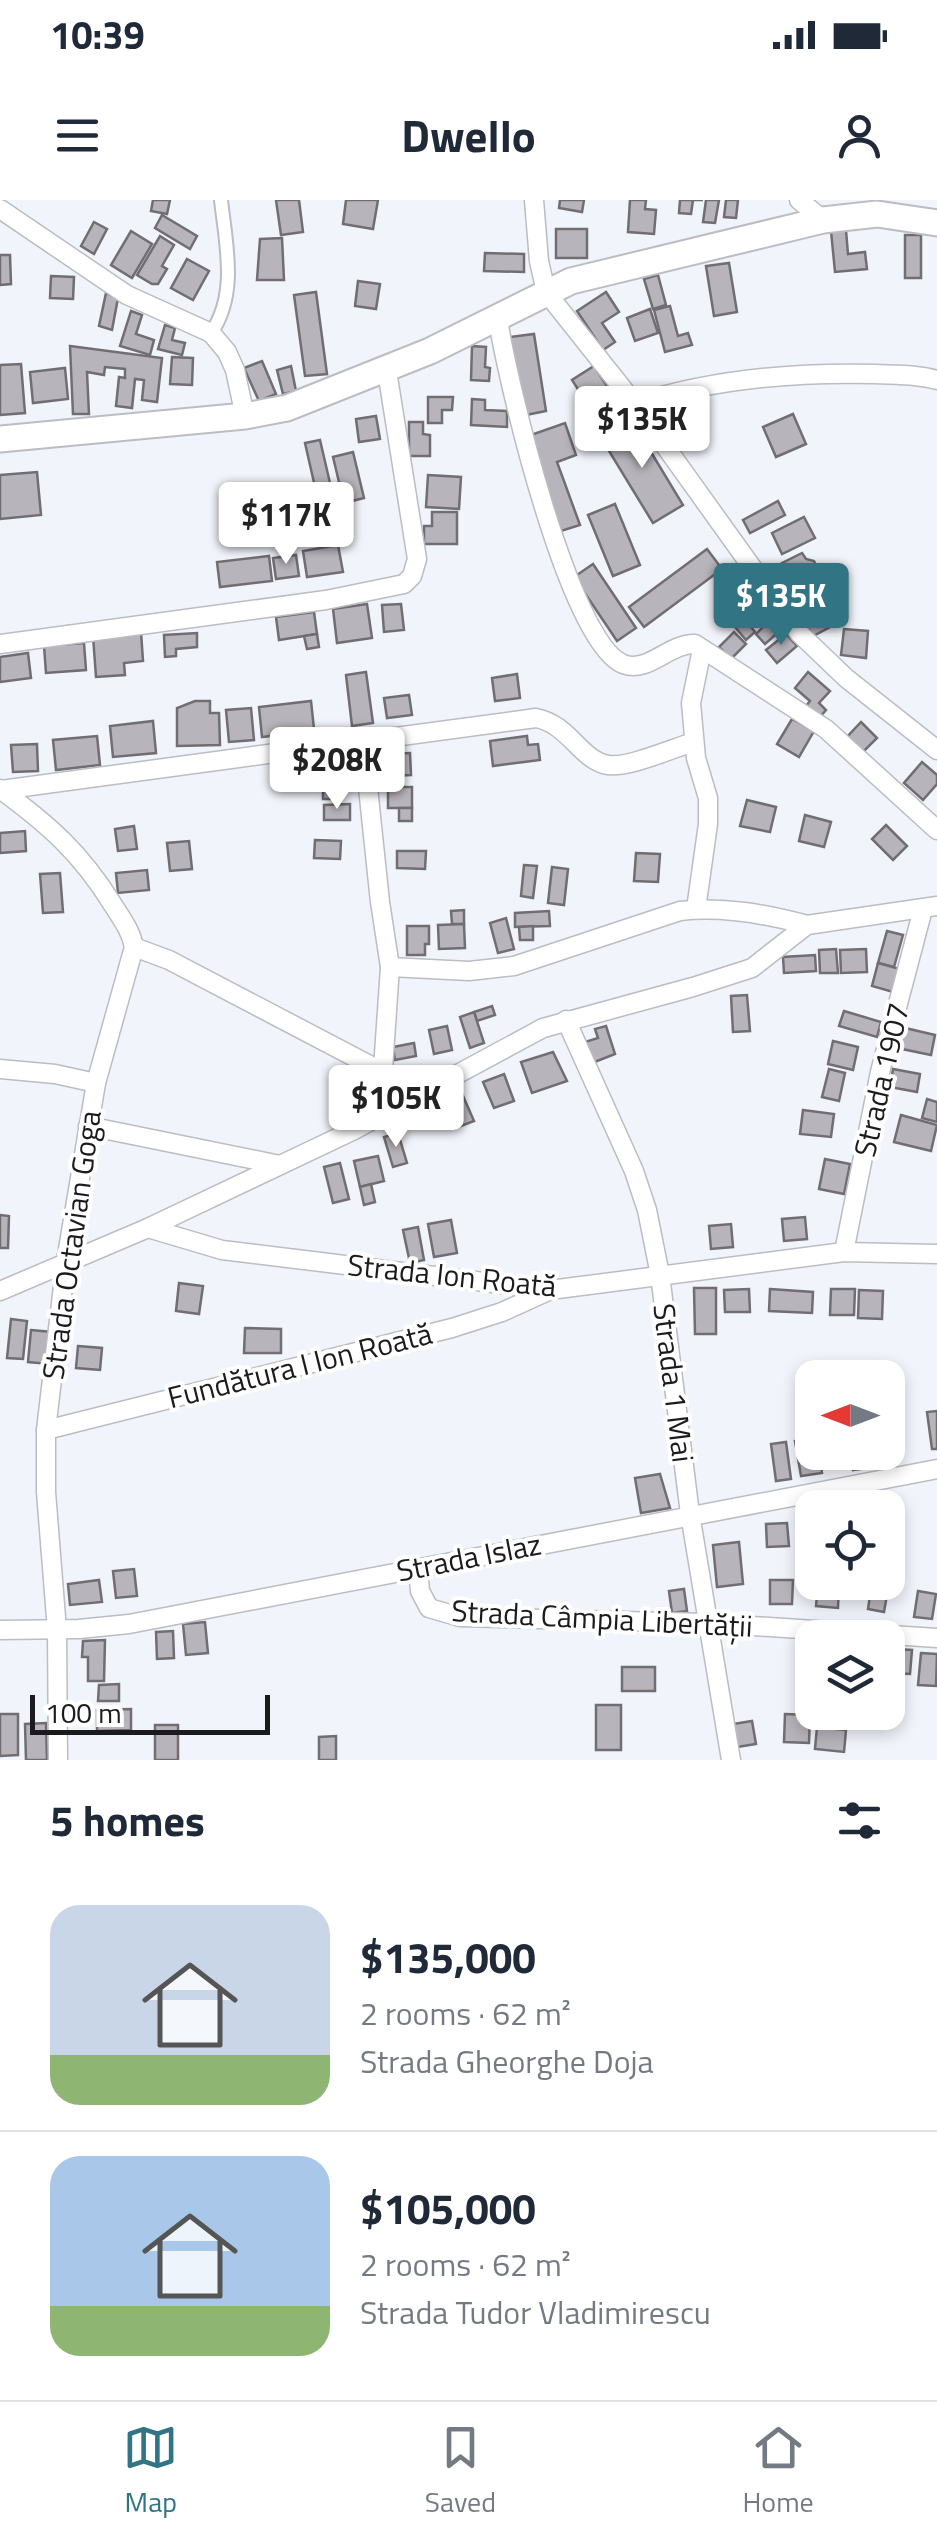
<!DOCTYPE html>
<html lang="en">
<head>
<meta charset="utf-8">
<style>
  :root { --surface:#fff; --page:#f6f6f7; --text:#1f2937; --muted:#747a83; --line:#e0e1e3; --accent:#317484 }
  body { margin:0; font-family:"Titillium Web",sans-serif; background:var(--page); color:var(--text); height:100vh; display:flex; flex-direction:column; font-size:38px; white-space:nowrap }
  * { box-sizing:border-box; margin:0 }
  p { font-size:32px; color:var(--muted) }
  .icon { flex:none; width:55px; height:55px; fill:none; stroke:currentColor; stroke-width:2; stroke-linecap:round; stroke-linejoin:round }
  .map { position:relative; height:1560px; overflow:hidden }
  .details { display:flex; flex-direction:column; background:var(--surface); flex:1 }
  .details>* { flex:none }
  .needle { width:65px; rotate:270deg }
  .tools { position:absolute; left:795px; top:1160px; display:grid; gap:20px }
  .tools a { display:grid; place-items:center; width:110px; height:110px; border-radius:20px; background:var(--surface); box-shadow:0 5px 15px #0003; font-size:50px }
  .scale { position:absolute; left:30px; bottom:25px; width:240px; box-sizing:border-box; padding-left:10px; border:5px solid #1b1b1e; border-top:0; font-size:28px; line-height:35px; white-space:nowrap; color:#1b1b1e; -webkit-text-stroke:8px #fff; paint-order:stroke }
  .price { position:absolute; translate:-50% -85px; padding:0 22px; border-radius:10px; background:#fff; color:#222; font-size:32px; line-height:65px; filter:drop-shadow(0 2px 5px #0008) }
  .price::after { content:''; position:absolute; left:50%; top:60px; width:30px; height:22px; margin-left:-15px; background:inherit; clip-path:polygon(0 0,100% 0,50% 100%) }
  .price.on { background:var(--accent); color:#fff }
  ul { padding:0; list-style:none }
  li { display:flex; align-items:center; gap:30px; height:250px; padding:0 50px }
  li+li { border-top:2px solid var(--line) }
  li span { display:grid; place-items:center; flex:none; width:280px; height:200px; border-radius:30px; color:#555 }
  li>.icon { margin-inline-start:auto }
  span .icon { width:120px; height:120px; fill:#fffc; stroke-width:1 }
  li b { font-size:42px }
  h2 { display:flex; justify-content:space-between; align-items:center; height:120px; padding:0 50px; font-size:42px }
  .status { display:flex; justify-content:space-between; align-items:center; height:70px; padding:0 50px; background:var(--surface); direction:ltr }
  .status svg { height:28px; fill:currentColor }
  header { display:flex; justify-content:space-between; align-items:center; height:130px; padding:0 50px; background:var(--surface); font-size:45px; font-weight:700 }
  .tab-bar { display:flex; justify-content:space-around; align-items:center; height:140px; border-top:2px solid var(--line); background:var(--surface); font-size:28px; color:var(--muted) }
  .tab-bar a { display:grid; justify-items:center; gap:5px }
  .tab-bar .on { color:var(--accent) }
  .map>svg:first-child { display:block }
  .building { fill:#b8b4bb; stroke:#706d73; stroke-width:2.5 }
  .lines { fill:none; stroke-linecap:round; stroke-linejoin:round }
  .pedestrian-casing { stroke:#bbbcc4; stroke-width:16 }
  .minor-casing { stroke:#bbbcc4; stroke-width:21 }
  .secondary-casing { stroke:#bbbcc4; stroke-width:29 }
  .pedestrian { stroke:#fff; stroke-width:12 }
  .minor { stroke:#fff; stroke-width:18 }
  .secondary { stroke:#fff; stroke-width:25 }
  .labels { text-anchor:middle; stroke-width:8; stroke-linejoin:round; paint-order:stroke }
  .street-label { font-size:30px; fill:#1b1b1e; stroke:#fff }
</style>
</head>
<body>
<div class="status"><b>10:39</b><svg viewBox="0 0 49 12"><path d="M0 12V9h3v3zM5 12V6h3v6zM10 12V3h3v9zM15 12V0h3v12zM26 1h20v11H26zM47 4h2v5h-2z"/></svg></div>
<header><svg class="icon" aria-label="menu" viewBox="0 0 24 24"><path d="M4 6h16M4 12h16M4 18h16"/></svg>Dwello<svg class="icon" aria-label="person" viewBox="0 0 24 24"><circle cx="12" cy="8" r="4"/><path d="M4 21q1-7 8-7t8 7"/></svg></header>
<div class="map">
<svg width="937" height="1560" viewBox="0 0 937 1560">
  <rect width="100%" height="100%" fill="#f2f4fb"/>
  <g class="building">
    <path d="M153 0H170L167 14 151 11Z"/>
    <path d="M276 0H299L303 32 281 35Z"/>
    <path d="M346 0H378L373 29 343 24Z"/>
    <path d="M560 0H584L582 12 559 8Z"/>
    <path d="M630 0H646L645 9 656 10 654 34 628 32Z"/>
    <path d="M680 0H703H693L691 14 679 13Z"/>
    <path d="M706 0H719L715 23 703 22Z"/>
    <path d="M726 0H738L736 18 724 17Z"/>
    <path d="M162 15 197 36 190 49 155 28Z"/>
    <path d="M94 22 107 29 94 54 81 46Z"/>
    <rect x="556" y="29" width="31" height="29"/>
    <path d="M846 30 848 54 865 52 867 69 835 72 831 31Z"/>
    <path d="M131 31 152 44 132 78 111 65Z"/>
    <rect x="905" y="35" width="16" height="43"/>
    <path d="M160 36 174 45 162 66 167 69 158 84H152L137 75Z"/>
    <path d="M282 38 284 80H257L260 39Z"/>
    <path d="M485 53 524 54V72L484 71Z"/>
    <path d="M0 55H10L11 84 0 85Z"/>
    <path d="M187 59 209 71 193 100 171 88Z"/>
    <path d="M729 63 737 112 714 116 706 66Z"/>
    <path d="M658 75 666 105 653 109 644 79Z"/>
    <path d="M51 76 74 77 73 99 50 98Z"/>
    <path d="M358 81 380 84 376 109 355 106Z"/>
    <path d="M316 92 327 174 305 176 294 95Z"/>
    <path d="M606 92 619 112 602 123 615 142 603 150 577 111Z"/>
    <path d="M106 93 118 98 112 130 99 126Z"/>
    <path d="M670 106 678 136 688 133 692 145 665 152 654 110Z"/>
    <path d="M650 109 658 133 635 141 627 118Z"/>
    <path d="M131 111 142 115 136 134 154 140 150 155 120 146Z"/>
    <path d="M165 125 175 128 172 140 185 143 182 155 158 149Z"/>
    <path d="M534 134 546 211 521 216 510 137Z"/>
    <path d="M70 146 162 158 157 202 142 200 144 180 135 179 132 208 116 206 119 177 125 178V169L105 167 104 175 87 172 89 214H73Z"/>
    <path d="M472 146 486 147 485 167 490 168 489 181 471 180Z"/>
    <path d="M172 157 193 158 192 185 170 184Z"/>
    <path d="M262 161 276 194 259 201 244 168Z"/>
    <path d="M21 164 25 213 0 215V165Z"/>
    <path d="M291 166 296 191 283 194 277 170Z"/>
    <path d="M594 166 620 206 612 211 602 196 596 200 588 190 581 194 572 180Z"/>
    <path d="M65 168 68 199 33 203 30 172Z"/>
    <path d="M428 197H453L452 210H442V223H428Z"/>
    <path d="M472 199 485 200V210L507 211V227L471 225Z"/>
    <path d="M793 214 806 244 776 257 763 227Z"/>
    <path d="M376 216 380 239 359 242 356 219Z"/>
    <path d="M631 219 683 305 653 323 601 238Z"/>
    <path d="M409 222H423V234L430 235V256H409Z"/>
    <path d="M565 223 576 255 557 262 580 325 561 331 528 236Z"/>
    <path d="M320 240 330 283 315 287 305 243Z"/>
    <path d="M353 252 364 298 344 303 333 257Z"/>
    <path d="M37 272 41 315 0 319V275Z"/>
    <path d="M428 275 461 277 459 309 426 307Z"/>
    <path d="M778 301 785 315 750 333 743 320Z"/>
    <path d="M615 304 640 365 613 376 588 315Z"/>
    <path d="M432 312H457V344H424V326H432Z"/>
    <path d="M301 313 303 334 267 338 265 317Z"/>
    <path d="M804 317 815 338 782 354 772 333Z"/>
    <path d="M338 345 343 372 307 377 303 351Z"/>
    <path d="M707 349 722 369 644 427 629 407Z"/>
    <path d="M802 353 806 359 814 361 819 371 793 384 782 363Z"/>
    <path d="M296 355 299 376 276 379 273 358Z"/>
    <path d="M269 356 272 381 220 387 217 362Z"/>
    <path d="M593 364 636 428 617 441 574 377Z"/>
    <path d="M816 385 824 402 797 414 790 401 796 398 794 395Z"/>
    <path d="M745 387 759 404 737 423 723 406Z"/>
    <path d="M367 404 372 438 337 443 333 409Z"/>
    <path d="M401 404 404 430 384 432 382 405Z"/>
    <path d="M829 409 836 424 813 436 805 422Z"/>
    <path d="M314 412 317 434 279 440 276 417Z"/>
    <path d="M744 419 755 432 746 440 735 427Z"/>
    <path d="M771 419 781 430 765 444 756 434Z"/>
    <path d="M844 429 868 431 866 458 841 455Z"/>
    <path d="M141 432 143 461 124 463 125 475 96 477 93 436Z"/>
    <path d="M734 432 746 444 731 459 719 447Z"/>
    <path d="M197 433V447L176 449V456L165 457 164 435Z"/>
    <path d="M317 434 319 447 307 449 304 436Z"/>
    <path d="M786 434 797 446 777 463 766 450Z"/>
    <path d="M84 443 86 470 46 473 44 446Z"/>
    <path d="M28 453 31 478 0 482V457Z"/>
    <path d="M366 472 373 523 352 526 346 475Z"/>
    <path d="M808 472 830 491 819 503 826 510 819 518 806 506 810 501 795 488Z"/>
    <path d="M517 474 520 498 495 501 492 478Z"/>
    <path d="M409 495 412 515 387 518 384 498Z"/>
    <path d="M195 501H210V513H219L220 545 177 546V508Z"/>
    <path d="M311 501 315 538 290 540 287 534 262 537 259 507Z"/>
    <path d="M251 508 254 540 229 542 226 510Z"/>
    <path d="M792 519 814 531 799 557 777 544Z"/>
    <path d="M153 521 156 553 113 557 110 526Z"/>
    <path d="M861 522 877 538 861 554 846 538Z"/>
    <path d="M97 536 100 565 56 570 53 540Z"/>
    <path d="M527 536 528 545 538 544 540 560 493 566 490 541Z"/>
    <path d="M37 544 38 571 13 572 11 545Z"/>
    <path d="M410 553 411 575 392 576 391 554Z"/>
    <path d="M922 562 937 575V584L923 600 904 583Z"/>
    <path d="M323 564 348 567 349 586H334L335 599H323Z"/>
    <rect x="388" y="587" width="24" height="21"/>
    <path d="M747 600 776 607 770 632 740 626Z"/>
    <path d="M350 604V620H324V605Z"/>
    <rect x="399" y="608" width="13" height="13"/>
    <path d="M805 615 831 622 824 647 799 641Z"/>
    <path d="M886 625 907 646 893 660 872 639Z"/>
    <path d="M134 626 137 649 118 651 115 629Z"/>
    <path d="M25 631 26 651 0 653V633Z"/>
    <path d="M315 640 341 641 340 659 314 658Z"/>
    <path d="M189 641 192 669 170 671 167 643Z"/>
    <path d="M397 651H426L425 669 397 668Z"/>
    <path d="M636 653 660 654 658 682 634 681Z"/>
    <path d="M524 665 537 666 533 698 521 696Z"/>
    <path d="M552 667 568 669 564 705 548 703Z"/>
    <path d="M147 670 149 690 118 693 116 673Z"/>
    <path d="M60 673 63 712 43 713 40 674Z"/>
    <path d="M464 710V724H452L451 711Z"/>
    <path d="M549 711 550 726 515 727V713Z"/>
    <path d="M506 718 514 749 498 753 490 723Z"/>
    <path d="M464 724 465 748 439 749 438 725Z"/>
    <path d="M407 726H429V744H425V755H407Z"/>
    <path d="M533 726V740H520L519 727Z"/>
    <path d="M887 731 903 735 894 767 878 763Z"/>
    <path d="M836 749 838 773H820L819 750Z"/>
    <path d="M866 749 867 772 841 773 840 750Z"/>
    <path d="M815 755 816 771 784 773 783 757Z"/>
    <path d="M878 763 900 769 893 792 872 786Z"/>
    <path d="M747 795 750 831 733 832 731 796Z"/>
    <path d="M492 806 495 815 477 821 474 812Z"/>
    <path d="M844 811 881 822 877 837 839 826Z"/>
    <path d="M474 812 484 843 470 848 460 817Z"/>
    <path d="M447 826 452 850 434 854 429 830Z"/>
    <path d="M606 826 615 854 592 863 585 842 598 838 595 829Z"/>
    <path d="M901 827 935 835 931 855 897 848Z"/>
    <path d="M833 841 858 847 853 870 828 864Z"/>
    <path d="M414 843 416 856 395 860 393 847Z"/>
    <path d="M553 852 567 881 532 893 521 862Z"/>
    <path d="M829 869 845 873 839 901 822 897Z"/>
    <path d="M893 869 920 874 917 892 890 887Z"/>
    <path d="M504 874 514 901 494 908 483 882Z"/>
    <path d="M460 889 474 921 456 928 443 897Z"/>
    <path d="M927 899 937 902V922L922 918Z"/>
    <path d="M803 910 834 914 831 937 800 934Z"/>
    <path d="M901 915 937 925 931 951 894 942Z"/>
    <path d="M398 933 407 963 393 967 384 937Z"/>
    <path d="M378 956 384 981 360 987 354 961Z"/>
    <path d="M825 959 850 964 844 994 819 989Z"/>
    <path d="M340 963 349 999 333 1003 324 967Z"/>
    <path d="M371 984 375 1002 364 1005 360 987Z"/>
    <path d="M0 1015 9 1016 8 1048H0Z"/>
    <path d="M805 1017 807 1039 784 1041 782 1019Z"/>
    <path d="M451 1020 457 1053 434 1057 428 1024Z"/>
    <path d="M731 1024 733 1047 711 1049 709 1026Z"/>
    <path d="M418 1027 424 1060 410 1063 403 1030Z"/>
    <path d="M179 1083 203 1086 199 1114 176 1111Z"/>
    <path d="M694 1088H716V1134H695Z"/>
    <path d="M749 1089 750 1112H725L724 1090Z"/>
    <path d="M770 1089 813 1092 812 1113 769 1111Z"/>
    <path d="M831 1089H855L854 1115H830Z"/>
    <path d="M859 1090 883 1091 882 1119 858 1118Z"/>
    <path d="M11 1119 27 1121 23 1159 7 1158Z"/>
    <path d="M245 1128 281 1129V1153H244Z"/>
    <path d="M31 1130 52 1132 49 1164 28 1162Z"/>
    <path d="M78 1146 102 1148 100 1170 76 1168Z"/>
    <path d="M937 1211V1249H932L927 1212Z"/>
    <path d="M812 1238V1252H819L822 1273 801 1276 795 1241Z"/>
    <path d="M786 1242 791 1279 776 1281 771 1244Z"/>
    <path d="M850 1252H872L875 1267 853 1270Z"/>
    <path d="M660 1274 670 1308 641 1313 635 1278Z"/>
    <path d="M787 1323 789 1346 767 1347 766 1324Z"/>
    <path d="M739 1342 743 1384 717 1387 713 1345Z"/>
    <path d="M134 1369 137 1396 116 1398 113 1371Z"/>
    <path d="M99 1380 102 1402 70 1405 68 1384Z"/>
    <path d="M770 1380H793L792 1404H770Z"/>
    <path d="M872 1382 889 1383 884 1412 868 1409Z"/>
    <path d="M818 1385 839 1386 838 1408 816 1406Z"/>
    <path d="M684 1389 687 1411 672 1413 669 1391Z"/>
    <path d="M918 1391 936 1394 932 1419 914 1417Z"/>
    <path d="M205 1422 208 1453 186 1455 183 1424Z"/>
    <path d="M173 1431 174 1458 157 1459 156 1432Z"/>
    <path d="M105 1440 104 1481H88V1457H82L83 1441Z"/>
    <path d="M894 1449 912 1450 910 1474 892 1473Z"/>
    <path d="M921 1453 937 1454 936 1486 918 1485Z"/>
    <rect x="622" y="1467" width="33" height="24"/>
    <path d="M119 1484V1501H98L99 1485Z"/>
    <rect x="596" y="1505" width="25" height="45"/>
    <path d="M131 1509V1530L97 1531V1510Z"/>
    <path d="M0 1514H18V1555L0 1556Z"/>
    <path d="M785 1514 810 1515 809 1543 784 1542Z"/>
    <path d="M752 1521 756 1544 737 1547 733 1524Z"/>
    <path d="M46 1523 47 1560H26L25 1524Z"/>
    <rect x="155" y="1525" width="23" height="35"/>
    <path d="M817 1527 846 1530 844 1552 815 1549Z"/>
    <path d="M336 1536V1560H319V1537Z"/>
  </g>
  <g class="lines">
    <g class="pedestrian-casing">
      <path id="pedestrian" d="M211 133C238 94 226 45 221 0"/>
    </g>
    <g class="minor-casing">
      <g id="minor">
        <path d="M534 0 539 61 546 92 635 204 799 433 846 478 937 550"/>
        <path d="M799 0 823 20"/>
        <path d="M0 9 127 95 211 133 227 152 235 170 245 216"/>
        <path d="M498 119C507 180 569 442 623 464 648 474 669 443 695 444L826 529 937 630"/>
        <path d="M635 204C712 179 795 172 875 174 895 175 917 174 937 180"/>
        <path d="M0 444 326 400 404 384 412 376 417 359 387 171"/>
        <path d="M363 540 380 702 390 767 383 869"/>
        <path d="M0 589C49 625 81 653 113 705 122 719 131 731 134 747L96 883 66 1061 46 1230V1292L57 1430 58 1560"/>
        <path d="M1 590 536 518C569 524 581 561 608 565 629 568 673 548 694 542"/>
        <path d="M696 709 708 624V598L696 558 691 503 702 449"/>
        <path d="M134 747 169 760 421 892"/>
        <path d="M390 767 469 771 514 766 680 711C723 706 766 714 807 725"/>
        <path d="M566 820 634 971 647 1010 660 1075 690 1314 731 1560"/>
        <path d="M0 869 55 874 96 883"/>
        <path d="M88 926 280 965"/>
        <path d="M148 1028 222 1050 550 1090 844 1052 937 1054"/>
        <path d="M844 1052 880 872 923 709"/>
        <path d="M0 1091 148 1028 354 930 543 828 693 787 752 768 807 725 937 706"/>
        <path d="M46 1230 452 1128 502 1112 546 1092"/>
        <path d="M418 1369 420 1391 429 1408 460 1417 708 1423 937 1438"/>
        <path d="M0 1430 79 1429 129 1424 937 1269"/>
      </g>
    </g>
    <g class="secondary-casing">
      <path id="secondary" d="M0 239 245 216 287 208 430 151 571 81 823 20 877 14 937 23"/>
    </g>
    <use href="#pedestrian" class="pedestrian"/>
    <use href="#minor" class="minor"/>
    <use href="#secondary" class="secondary"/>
  </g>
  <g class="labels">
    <g class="street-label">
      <text transform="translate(882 880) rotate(-77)" y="10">Strada 1907</text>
      <text transform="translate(72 1045) rotate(-82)" y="10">Strada Octavian Goga</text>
      <text transform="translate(452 1076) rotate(6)" y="10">Strada Ion Roată</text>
      <text transform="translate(300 1166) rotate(-14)" y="10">Fundătura I Ion Roată</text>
      <text transform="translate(673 1183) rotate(83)" y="10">Strada 1 Mai</text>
      <text transform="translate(469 1358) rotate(-11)" y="10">Strada Islaz</text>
      <text transform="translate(602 1419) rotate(3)" y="10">Strada Câmpia Libertății</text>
    </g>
  </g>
</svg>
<div class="tools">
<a><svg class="needle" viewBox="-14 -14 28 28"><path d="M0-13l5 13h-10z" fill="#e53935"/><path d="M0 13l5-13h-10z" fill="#747a83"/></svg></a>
<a><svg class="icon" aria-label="locate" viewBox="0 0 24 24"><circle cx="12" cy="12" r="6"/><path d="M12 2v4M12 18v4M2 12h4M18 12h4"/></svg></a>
<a><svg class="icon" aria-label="layers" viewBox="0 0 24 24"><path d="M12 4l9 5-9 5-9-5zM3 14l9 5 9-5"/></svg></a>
</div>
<div class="scale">100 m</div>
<b class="price" style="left:642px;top:271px">$135K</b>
<b class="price" style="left:286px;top:367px">$117K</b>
<b class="price on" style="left:781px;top:448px">$135K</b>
<b class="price" style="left:337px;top:612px">$208K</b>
<b class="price" style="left:396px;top:950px">$105K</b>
</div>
<section class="details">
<h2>5 homes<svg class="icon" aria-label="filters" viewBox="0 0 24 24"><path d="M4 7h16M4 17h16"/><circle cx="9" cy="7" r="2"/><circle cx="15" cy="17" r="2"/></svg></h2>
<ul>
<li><span style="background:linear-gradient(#c9d6e8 75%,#8fb573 0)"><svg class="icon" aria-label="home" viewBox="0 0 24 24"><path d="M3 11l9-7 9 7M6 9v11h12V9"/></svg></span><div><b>$135,000</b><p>2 rooms · 62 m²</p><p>Strada Gheorghe Doja</p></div></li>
<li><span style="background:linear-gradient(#a9c7e8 75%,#8fb573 0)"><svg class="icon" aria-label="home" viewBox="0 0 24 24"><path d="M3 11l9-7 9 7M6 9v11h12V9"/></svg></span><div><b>$105,000</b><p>2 rooms · 62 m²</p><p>Strada Tudor Vladimirescu</p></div></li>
</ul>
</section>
<nav class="tab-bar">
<a class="on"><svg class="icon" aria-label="map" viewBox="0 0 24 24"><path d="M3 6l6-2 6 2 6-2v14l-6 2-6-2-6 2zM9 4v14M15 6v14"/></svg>Map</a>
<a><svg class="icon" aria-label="saved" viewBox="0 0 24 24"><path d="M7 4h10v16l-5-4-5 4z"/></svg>Saved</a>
<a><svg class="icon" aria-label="home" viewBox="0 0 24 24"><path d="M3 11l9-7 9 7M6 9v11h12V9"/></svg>Home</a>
</nav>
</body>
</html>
